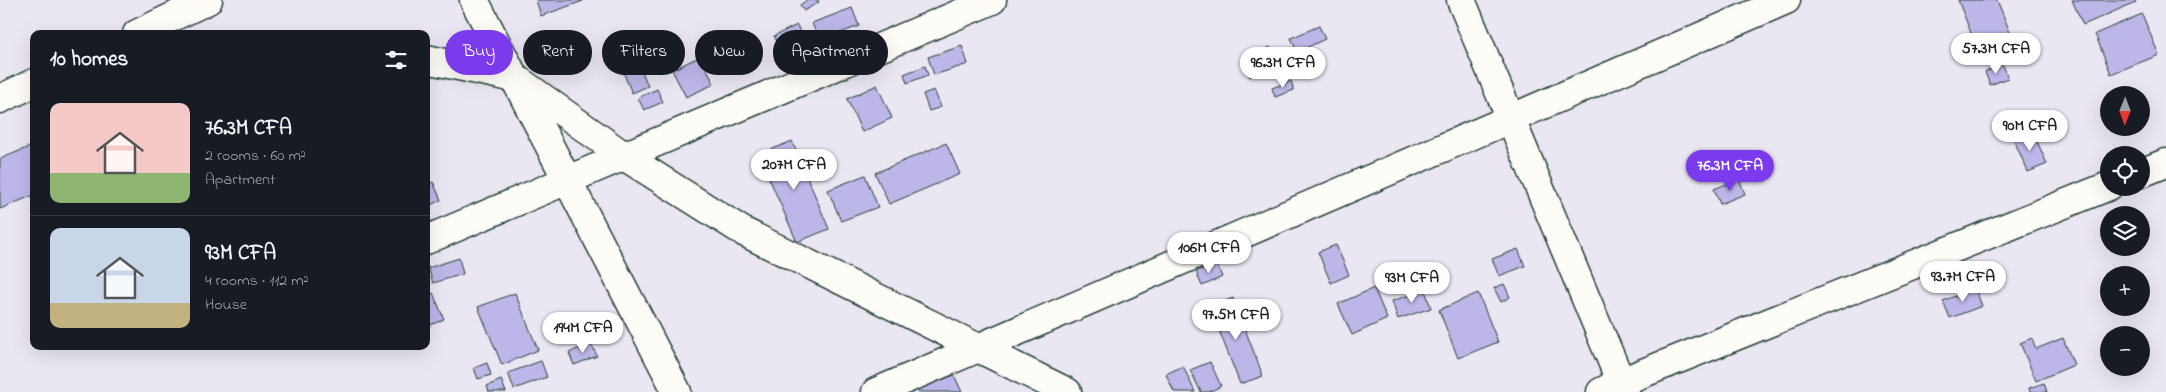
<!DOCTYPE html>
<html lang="en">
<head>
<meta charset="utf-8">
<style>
  :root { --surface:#171b24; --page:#20242c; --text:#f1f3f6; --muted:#9ea1a6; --line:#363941; --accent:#7c3aed }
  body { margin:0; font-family:"Indie Flower",sans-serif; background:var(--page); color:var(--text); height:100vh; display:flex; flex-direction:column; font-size:19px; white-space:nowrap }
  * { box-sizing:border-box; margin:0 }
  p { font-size:16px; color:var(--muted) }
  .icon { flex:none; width:28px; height:28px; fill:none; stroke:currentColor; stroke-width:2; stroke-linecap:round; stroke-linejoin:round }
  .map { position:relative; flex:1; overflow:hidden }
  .drawer { position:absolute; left:30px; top:30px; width:400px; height:320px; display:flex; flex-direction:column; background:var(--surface); border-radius:10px; box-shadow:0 5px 20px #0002 }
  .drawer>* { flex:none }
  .hud { position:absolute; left:445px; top:30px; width:475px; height:45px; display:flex; gap:10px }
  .needle { width:32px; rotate:181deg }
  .buttons { position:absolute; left:2100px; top:86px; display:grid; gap:10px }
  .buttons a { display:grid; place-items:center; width:50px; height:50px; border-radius:50%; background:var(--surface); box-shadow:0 5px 20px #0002; font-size:25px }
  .price { position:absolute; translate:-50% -42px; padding:0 11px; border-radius:18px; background:#fff; color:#222; font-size:16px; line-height:32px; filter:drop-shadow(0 1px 2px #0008) }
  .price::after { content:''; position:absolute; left:50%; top:30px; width:15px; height:11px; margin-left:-8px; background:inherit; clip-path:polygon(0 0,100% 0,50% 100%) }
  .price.active { background:var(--accent); color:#fff }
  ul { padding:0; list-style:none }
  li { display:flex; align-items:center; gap:15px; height:125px; padding:0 20px }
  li+li { border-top:1px solid var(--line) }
  li span { display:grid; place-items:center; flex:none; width:140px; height:100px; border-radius:10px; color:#555 }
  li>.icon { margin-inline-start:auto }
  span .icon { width:60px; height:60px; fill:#fffc; stroke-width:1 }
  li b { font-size:21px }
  h2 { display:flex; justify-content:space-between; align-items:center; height:60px; padding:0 20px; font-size:21px }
  .chip { padding:0 18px; border-radius:22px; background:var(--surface); box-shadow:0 5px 20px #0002; font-size:18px; line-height:45px }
  .chip.active { background:var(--accent); color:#fff }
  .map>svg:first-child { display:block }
  .building { fill:#bdb7e9; stroke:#1f3d34 }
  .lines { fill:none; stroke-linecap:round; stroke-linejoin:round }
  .street-casing { stroke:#1f3d34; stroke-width:31 }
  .street { stroke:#fdfcf7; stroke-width:28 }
</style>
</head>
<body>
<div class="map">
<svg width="2166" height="392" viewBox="0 0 2166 392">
  <rect width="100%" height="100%" fill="#eae7f3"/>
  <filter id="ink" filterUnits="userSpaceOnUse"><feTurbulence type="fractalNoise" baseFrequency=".02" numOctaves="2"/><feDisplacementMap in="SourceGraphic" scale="10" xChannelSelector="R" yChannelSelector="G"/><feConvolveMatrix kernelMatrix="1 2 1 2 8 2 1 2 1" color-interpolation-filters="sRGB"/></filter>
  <g filter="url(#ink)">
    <g class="building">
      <path d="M536 0H583V1L541 16Z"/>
      <path d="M807 0H818L819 2 804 11 800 5Z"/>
      <path d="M1958 0H1997L2018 52 1984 66Z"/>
      <path d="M2072 0H2135L2136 2 2083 25Z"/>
      <path d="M852 8 859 26 819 41 812 23Z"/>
      <path d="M2142 14 2159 55 2111 74 2095 34Z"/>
      <path d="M797 25 804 42 782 52 774 36Z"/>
      <path d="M1319 26 1325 39 1297 52 1291 38Z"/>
      <path d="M962 46 968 64 934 75 928 57Z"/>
      <path d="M1270 47 1278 62 1250 77 1242 61Z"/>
      <path d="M701 56 714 84 686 97 672 70Z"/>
      <path d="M637 60 648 86 632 93 621 67Z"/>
      <path d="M2003 65 2008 78 1990 85 1985 72Z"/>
      <path d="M925 66 928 75 907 83 904 74Z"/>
      <path d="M1291 81 1294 90 1275 97 1272 88Z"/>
      <path d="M877 85 892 118 862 132 847 99Z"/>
      <path d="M657 89 663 102 644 110 638 98Z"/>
      <path d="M934 90 941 107 929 111 923 94Z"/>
      <path d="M2033 132 2047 164 2028 172 2014 140Z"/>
      <path d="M792 141 829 229 797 242 759 155Z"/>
      <path d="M946 143 960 174 889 204 875 173Z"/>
      <path d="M34 145V195L0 209V159Z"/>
      <path d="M865 175 878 207 841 221 828 190Z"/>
      <path d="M1739 179 1745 194 1720 204 1714 189Z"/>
      <path d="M433 182 441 200 426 207V185Z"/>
      <path d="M1336 245 1349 275 1331 283 1318 252Z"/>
      <path d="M1518 249 1525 266 1499 276 1492 259Z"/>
      <path d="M459 258 463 274 433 283 428 268Z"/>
      <path d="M1216 263 1222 277 1202 286 1196 272Z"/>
      <path d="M1504 284 1510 297 1501 302 1494 288Z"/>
      <path d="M1374 288 1387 319 1352 335 1338 304Z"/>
      <path d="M1975 288 1982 306 1950 318 1943 301Z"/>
      <path d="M1425 290 1431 308 1398 319 1392 301Z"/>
      <path d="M433 293 444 319 426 327V296Z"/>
      <path d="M515 293 538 350 502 365 478 307Z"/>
      <path d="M1478 293 1498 342 1458 358 1439 310Z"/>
      <path d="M1233 298 1263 376 1240 384 1210 307Z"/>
      <path d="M2032 338 2036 349 2063 338 2074 365 2036 381 2020 343Z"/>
      <path d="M591 343 597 356 574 365 569 353Z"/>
      <path d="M541 361 547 377 514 389 508 373Z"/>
      <path d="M1210 362 1221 386 1209 392H1201L1190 370Z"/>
      <path d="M487 363 491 375 478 379 474 368Z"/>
      <path d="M1183 366 1195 392H1174L1166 374Z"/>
      <path d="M954 375 962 392H918L917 390Z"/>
      <path d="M501 380 506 392H489L487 386Z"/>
      <path d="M2044 383 2047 392H2030L2029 388Z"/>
    </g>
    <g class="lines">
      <g class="street-casing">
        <g id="street">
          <path d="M474 0 677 392"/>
          <path d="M1461 0 1625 392"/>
          <path d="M137 34 208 0"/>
          <path d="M426 59 515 78 624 156 744 232 1067 392"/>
          <path d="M0 99 34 83"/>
          <path d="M2141 173 2166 163"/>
          <path d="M426 240 992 0"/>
          <path d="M876 392 1786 0"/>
          <path d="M1601 392 1621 382 2109 186"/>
        </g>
      </g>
      <use href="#street" class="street"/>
    </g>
  </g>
</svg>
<div class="buttons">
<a><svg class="needle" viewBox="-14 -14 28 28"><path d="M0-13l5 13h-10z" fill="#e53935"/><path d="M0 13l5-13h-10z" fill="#9ea1a6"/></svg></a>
<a><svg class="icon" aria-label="locate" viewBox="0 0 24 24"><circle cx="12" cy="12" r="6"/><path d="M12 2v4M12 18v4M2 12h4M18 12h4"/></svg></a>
<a><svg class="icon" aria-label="layers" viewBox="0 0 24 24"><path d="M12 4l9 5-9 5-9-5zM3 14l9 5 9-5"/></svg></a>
<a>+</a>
<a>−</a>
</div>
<b class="price" style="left:1996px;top:75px">57.3M CFA</b>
<b class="price" style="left:1283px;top:89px">96.3M CFA</b>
<b class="price" style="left:2030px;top:152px">90M CFA</b>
<b class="price" style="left:794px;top:191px">207M CFA</b>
<b class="price active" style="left:1730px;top:192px">76.3M CFA</b>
<b class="price" style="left:1209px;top:274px">106M CFA</b>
<b class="price" style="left:1963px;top:303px">93.7M CFA</b>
<b class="price" style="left:1412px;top:304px">93M CFA</b>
<b class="price" style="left:1236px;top:341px">97.5M CFA</b>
<b class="price" style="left:583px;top:354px">194M CFA</b>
<div class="hud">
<a class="chip active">Buy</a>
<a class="chip">Rent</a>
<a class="chip">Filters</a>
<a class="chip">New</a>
<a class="chip">Apartment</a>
</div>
<section class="drawer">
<h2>10 homes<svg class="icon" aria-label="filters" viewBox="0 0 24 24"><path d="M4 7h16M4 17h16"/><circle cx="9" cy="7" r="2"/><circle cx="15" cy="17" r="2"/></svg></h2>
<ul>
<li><span style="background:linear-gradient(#f6c9c9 70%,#8fb573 0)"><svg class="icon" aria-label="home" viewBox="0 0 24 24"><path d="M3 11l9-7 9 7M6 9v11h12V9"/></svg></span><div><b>76.3M CFA</b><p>2 rooms · 60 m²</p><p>Apartment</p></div></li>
<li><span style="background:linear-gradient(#c9d6e8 75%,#c2b280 0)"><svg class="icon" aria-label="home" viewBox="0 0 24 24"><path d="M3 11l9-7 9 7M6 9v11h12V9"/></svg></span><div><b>93M CFA</b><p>4 rooms · 112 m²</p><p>House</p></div></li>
</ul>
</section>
</div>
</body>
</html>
